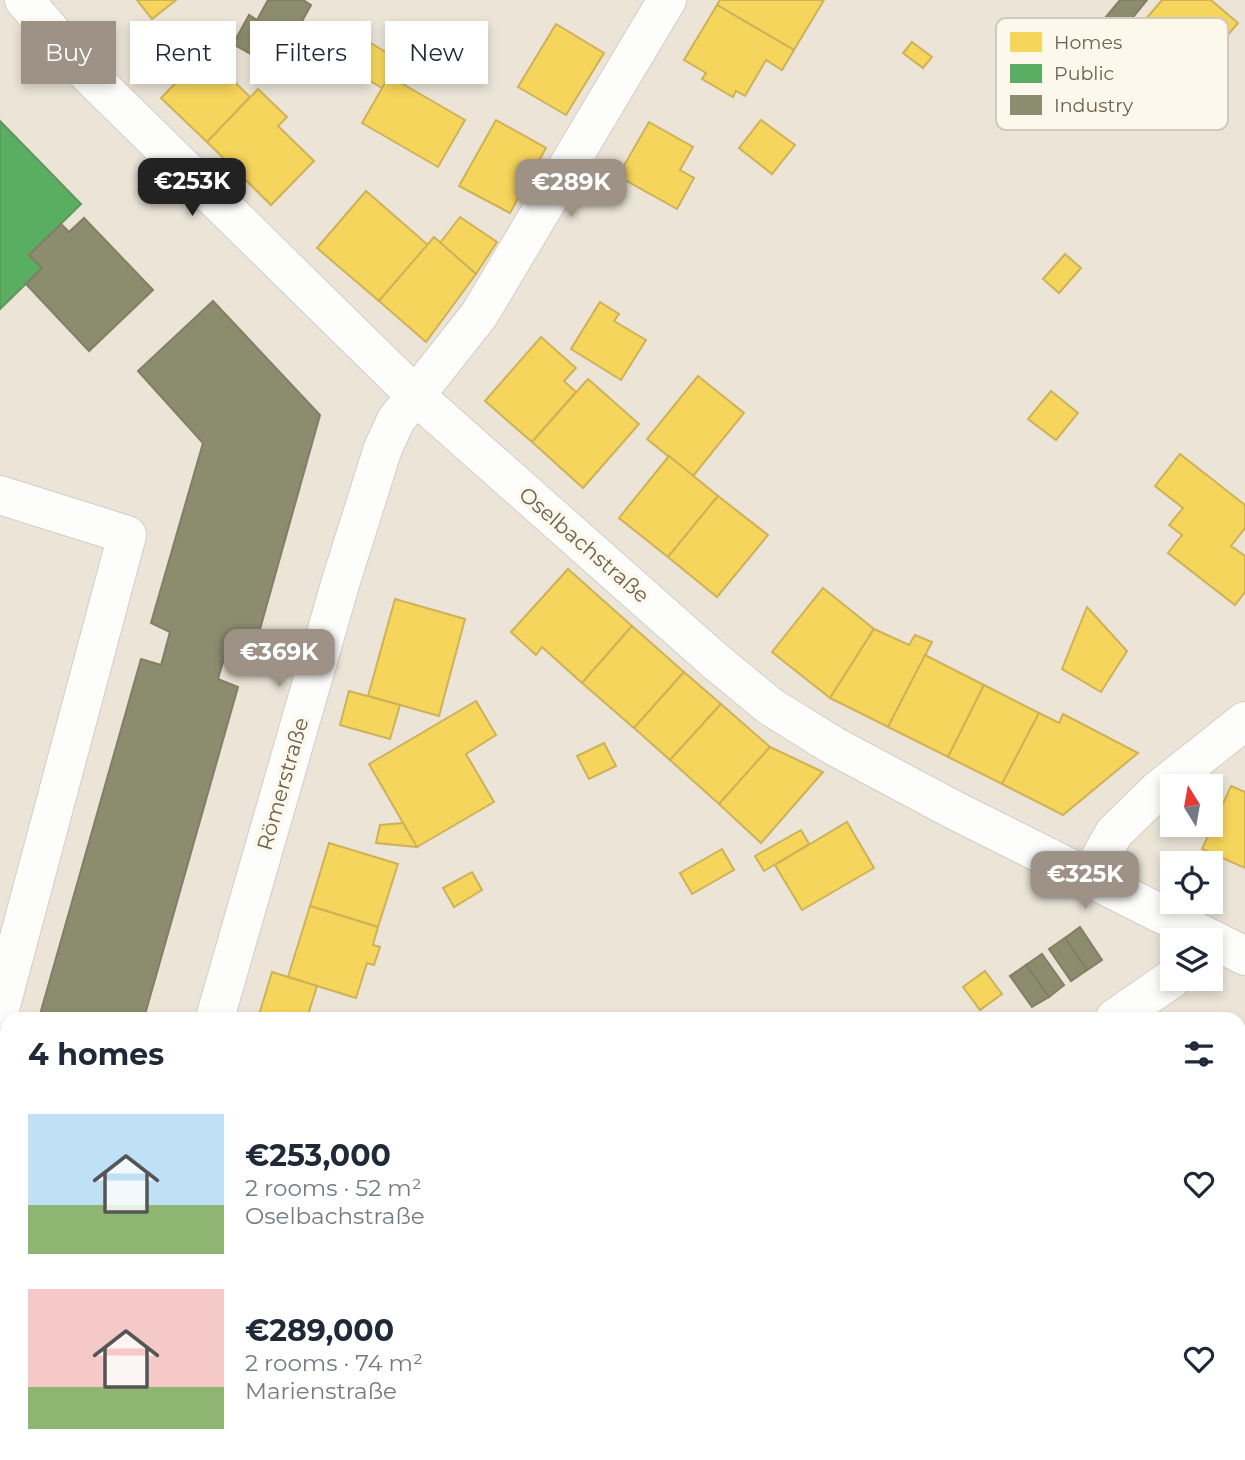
<!DOCTYPE html>
<html lang="en">
<head>
<meta charset="utf-8">
<style>
  :root { --surface:#fff; --page:#f2f2f3; --text:#1f2937; --muted:#747a83; --accent:#9d9285 }
  body { margin:0; font-family:Montserrat,sans-serif; background:var(--page); color:var(--text); height:100vh; display:flex; flex-direction:column; font-size:26px; white-space:nowrap }
  * { box-sizing:border-box; margin:0 }
  p { font-size:23px; color:var(--muted) }
  .icon { flex:none; width:38px; height:38px; fill:none; stroke:currentColor; stroke-width:2; stroke-linecap:round; stroke-linejoin:round }
  .map { position:relative; flex:1; overflow:hidden }
  .sheet { position:absolute; left:0px; top:1012px; width:1246px; height:450px; display:flex; flex-direction:column; background:var(--surface); border-radius:21px 21px 0 0; box-shadow:0 4px 10px #0003 }
  .sheet>* { flex:none }
  .guide { position:absolute; left:21px; top:21px; width:700px; height:63px; display:flex; gap:14px }
  .needle { width:46px; rotate:349deg }
  .buttons { position:absolute; left:1160px; top:774px; display:grid; gap:14px }
  .buttons a { display:grid; place-items:center; width:63px; height:63px; border-radius:0px; background:var(--surface); box-shadow:0 4px 10px #0003; font-size:35px }
  .price { position:absolute; translate:-50% -60px; padding:0 16px; border-radius:14px; background:var(--accent); color:#fff; font-size:23px; line-height:46px; filter:drop-shadow(0 2px 4px #0008) }
  .price::after { content:''; position:absolute; left:50%; top:42px; width:21px; height:16px; margin-left:-10px; background:inherit; clip-path:polygon(0 0,100% 0,50% 100%) }
  .price.active { background:#222; color:#fff }
  ul { padding:0; list-style:none }
  li { display:flex; align-items:center; gap:21px; height:175px; padding:0 28px }
  li span { display:grid; place-items:center; flex:none; width:196px; height:140px; border-radius:0px; color:#555 }
  li>.icon { margin-inline-start:auto }
  span .icon { width:84px; height:84px; fill:#fffc; stroke-width:1 }
  li b { font-size:30px }
  h2 { display:flex; justify-content:space-between; align-items:center; height:84px; padding:0 28px; font-size:30px }
  .tag { padding:0 24px; border-radius:0px; background:var(--surface); box-shadow:0 4px 10px #0003; font-size:24px; line-height:63px }
  .tag.active { background:var(--accent); color:#fff }
  .map>svg:first-child { display:block }
  .residential { fill:#ebe4d7; fill-rule:evenodd }
  .homes { fill:#f6d55c; stroke:#cdb258; stroke-width:2 }
  .public { fill:#5aae61; stroke:#60965b; stroke-width:2 }
  .industry { fill:#8c8c6e; stroke:#837e64; stroke-width:2 }
  .lines { fill:none; stroke-linecap:round; stroke-linejoin:round }
  .minor-casing { stroke:#d2cec7; stroke-width:40 }
  .minor { stroke:#fdfdfc; stroke-width:38 }
  .labels { text-anchor:middle; stroke-width:7; stroke-linejoin:round; paint-order:stroke }
  .street-label { font-size:21px; fill:#6e5f4e; stroke:#fcf8eb }
  .key { fill:#fcf8eb; stroke:#d1cabc; stroke-width:2 }
  .key-label { font-size:19px; fill:#6e5f4e }
</style>
</head>
<body>
<div class="map">
<svg width="1245" height="1460" viewBox="0 0 1245 1460">
  <rect width="100%" height="100%" fill="#f4f2ea"/>
  <path class="residential" d="M0 0H1245V1460H0ZM1172 786H1211V824H1172ZM1172 863H1211V901H1172ZM1172 940H1211V978H1172ZM7 1018H1239V1454H7Z"/>
  <g class="homes">
    <path d="M137 0H176L152 19Z"/>
    <path d="M720 0H824L794 50 717 5Z"/>
    <path d="M1162 0H1211L1238 23 1184 86 1157 63 1168 51 1139 27Z"/>
    <path d="M717 5 794 50 782 70 766 60 745 96 736 91 733 97 702 79 706 73 684 60Z"/>
    <path d="M556 24 604 53 566 115 518 87Z"/>
    <path d="M349 30 399 60 382 88 332 59Z"/>
    <path d="M912 42 932 57 923 68 903 53Z"/>
    <path d="M205 53 250 97 207 142 161 98Z"/>
    <path d="M389 76 465 120 438 167 362 123Z"/>
    <path d="M258 89 287 117 278 126 314 161 271 205 207 142Z"/>
    <path d="M496 120 546 148 510 213 459 186Z"/>
    <path d="M761 120 795 145 772 174 739 148Z"/>
    <path d="M649 122 693 147 680 170 694 178 677 209 618 176Z"/>
    <path d="M366 191 428 245 379 301 317 248Z"/>
    <path d="M460 217 497 242 476 274 440 243Z"/>
    <path d="M434 237 476 274 426 342 379 301Z"/>
    <path d="M1065 254 1081 268 1059 293 1043 279Z"/>
    <path d="M600 302 619 314 614 321 646 340 621 380 571 349Z"/>
    <path d="M541 337 576 368 564 381 576 392 532 442 485 401Z"/>
    <path d="M698 376 744 413 693 476 647 439Z"/>
    <path d="M588 379 639 424 583 488 532 442Z"/>
    <path d="M1051 391 1078 413 1056 440 1028 419Z"/>
    <path d="M1180 454 1245 505V528L1231 546 1245 556V592L1235 605 1168 553 1182 535 1169 525 1183 508 1155 486Z"/>
    <path d="M669 456 718 496 668 557 619 518Z"/>
    <path d="M718 496 768 535 717 597 668 557Z"/>
    <path d="M568 569 632 626 582 683 542 647 536 655 511 632Z"/>
    <path d="M823 588 874 629 830 698 772 652Z"/>
    <path d="M395 599 465 619 439 716 368 696Z"/>
    <path d="M1087 607 1127 651 1101 692 1062 669Z"/>
    <path d="M632 626 684 672 634 728 582 683Z"/>
    <path d="M874 629 909 645 915 635 932 642 888 727 830 698Z"/>
    <path d="M925 655 984 685 948 757 888 727Z"/>
    <path d="M684 672 721 704 670 760 634 728Z"/>
    <path d="M984 685 1039 713 1002 784 948 757Z"/>
    <path d="M349 691 400 705 390 739 340 725Z"/>
    <path d="M476 701 496 735 466 754 494 802 417 847 369 764Z"/>
    <path d="M721 704 770 747 719 804 670 760Z"/>
    <path d="M1039 713 1059 723 1063 714 1138 753 1063 815 1002 784Z"/>
    <path d="M604 743 616 766 589 779 577 756Z"/>
    <path d="M770 747 823 772 761 843 719 804Z"/>
    <path d="M1231 786 1245 792V868L1202 849Z"/>
    <path d="M847 822 874 868 802 910 775 865Z"/>
    <path d="M403 823 417 847 376 843 380 825Z"/>
    <path d="M801 830 809 844 764 871 755 856Z"/>
    <path d="M329 843 398 864 378 927 310 906Z"/>
    <path d="M722 849 734 870 692 894 680 873Z"/>
    <path d="M472 872 482 890 454 907 443 888Z"/>
    <path d="M310 906 378 927 373 945 380 947 374 965 367 963 356 998 288 977Z"/>
    <path d="M985 971 1002 994 980 1010 963 987Z"/>
    <path d="M272 972 317 986 307 1018H258Z"/>
    <path d="M1239 1025 1245 1034V1108L1239 1112Z"/>
    <path d="M1245 1270V1344L1239 1336V1275Z"/>
    <path d="M3 1361 7 1362V1397L0 1395V1370Z"/>
    <path d="M1033 1454H1110L1114 1460H1037Z"/>
    <path d="M1110 1454H1134L1135 1455 1128 1460H1114Z"/>
  </g>
  <path class="public" d="M0 121 81 204 29 255 42 268 0 309Z"/>
  <g class="industry">
    <path d="M268 0H303L311 5 276 68 233 44 249 15 257 20Z"/>
    <path d="M1120 0H1147L1116 38 1099 25Z"/>
    <path d="M84 218 153 290 89 351 26 284 42 268 29 255 61 224 69 232Z"/>
    <path d="M213 301 320 415 253 654 227 648 218 679 238 687 144 1018H39L141 659 161 665 170 632 151 623 203 443 138 371Z"/>
    <path d="M1080 927 1102 960 1087 970 1065 938Z"/>
    <path d="M1065 938 1087 970 1071 981 1049 949Z"/>
    <path d="M1042 954 1064 985 1049 997 1026 965Z"/>
    <path d="M1026 965 1049 997 1032 1007 1010 976Z"/>
    <path d="M0 1182 7 1184V1347L0 1345Z"/>
  </g>
  <g class="lines">
    <g class="minor-casing">
      <g id="minor">
        <path d="M24 0 91 77 416 396 714 660 771 707 834 746 954 810 1245 956"/>
        <path d="M0 495 127 535 0 1009"/>
        <path d="M1088 879 1114 833 1158 790 1245 721"/>
        <path d="M215 1018 341 581 383 448 396 420 479 315 667 0"/>
        <path d="M1115 1018 1173 978"/>
        <path d="M1239 1218 1245 1214"/>
        <path d="M0 1454 70 1460"/>
        <path d="M410 1454 412 1460"/>
        <path d="M102 1460 103 1454"/>
        <path d="M895 1460 903 1454"/>
      </g>
    </g>
    <use href="#minor" class="minor"/>
  </g>
  <g class="labels">
    <g class="street-label">
      <text transform="translate(584 545) rotate(41)" y="7">Oselbachstraße</text>
      <text transform="translate(283 784) rotate(-74)" y="7">Römerstraße</text>
    </g>
  </g>
  <rect x="996" y="18" width="232" height="112" rx="10" class="key"/>
  <rect x="1010" y="32" width="32" height="20" fill="#f6d55c"/>
  <rect x="1010" y="64" width="32" height="19" fill="#5aae61"/>
  <rect x="1010" y="95" width="32" height="20" fill="#8c8c6e"/>
  <g class="key-label">
    <text x="1054" y="49">Homes</text>
    <text x="1054" y="80">Public</text>
    <text x="1054" y="112">Industry</text>
  </g>
</svg>
<div class="buttons">
<a><svg class="needle" viewBox="-14 -14 28 28"><path d="M0-13l5 13h-10z" fill="#e53935"/><path d="M0 13l5-13h-10z" fill="#747a83"/></svg></a>
<a><svg class="icon" aria-label="locate" viewBox="0 0 24 24"><circle cx="12" cy="12" r="6"/><path d="M12 2v4M12 18v4M2 12h4M18 12h4"/></svg></a>
<a><svg class="icon" aria-label="layers" viewBox="0 0 24 24"><path d="M12 4l9 5-9 5-9-5zM3 14l9 5 9-5"/></svg></a>
</div>
<b class="price active" style="left:192px;top:218px">€253K</b>
<b class="price" style="left:571px;top:219px">€289K</b>
<b class="price" style="left:279px;top:689px">€369K</b>
<b class="price" style="left:1085px;top:911px">€325K</b>
<div class="guide">
<a class="tag active">Buy</a>
<a class="tag">Rent</a>
<a class="tag">Filters</a>
<a class="tag">New</a>
</div>
<section class="sheet">
<h2>4 homes<svg class="icon" aria-label="filters" viewBox="0 0 24 24"><path d="M4 7h16M4 17h16"/><circle cx="9" cy="7" r="2"/><circle cx="15" cy="17" r="2"/></svg></h2>
<ul>
<li><span style="background:linear-gradient(#bfe0f5 65%,#8fb573 0)"><svg class="icon" aria-label="home" viewBox="0 0 24 24"><path d="M3 11l9-7 9 7M6 9v11h12V9"/></svg></span><div><b>€253,000</b><p>2 rooms · 52 m²</p><p>Oselbachstraße</p></div><svg class="icon" aria-label="heart" viewBox="0 0 24 24"><path d="M12 20l-8-8c-3-5 5-10 8-4 3-6 11-1 8 4z"/></svg></li>
<li><span style="background:linear-gradient(#f6c9c9 70%,#8fb573 0)"><svg class="icon" aria-label="home" viewBox="0 0 24 24"><path d="M3 11l9-7 9 7M6 9v11h12V9"/></svg></span><div><b>€289,000</b><p>2 rooms · 74 m²</p><p>Marienstraße</p></div><svg class="icon" aria-label="heart" viewBox="0 0 24 24"><path d="M12 20l-8-8c-3-5 5-10 8-4 3-6 11-1 8 4z"/></svg></li>
</ul>
</section>
</div>
</body>
</html>
